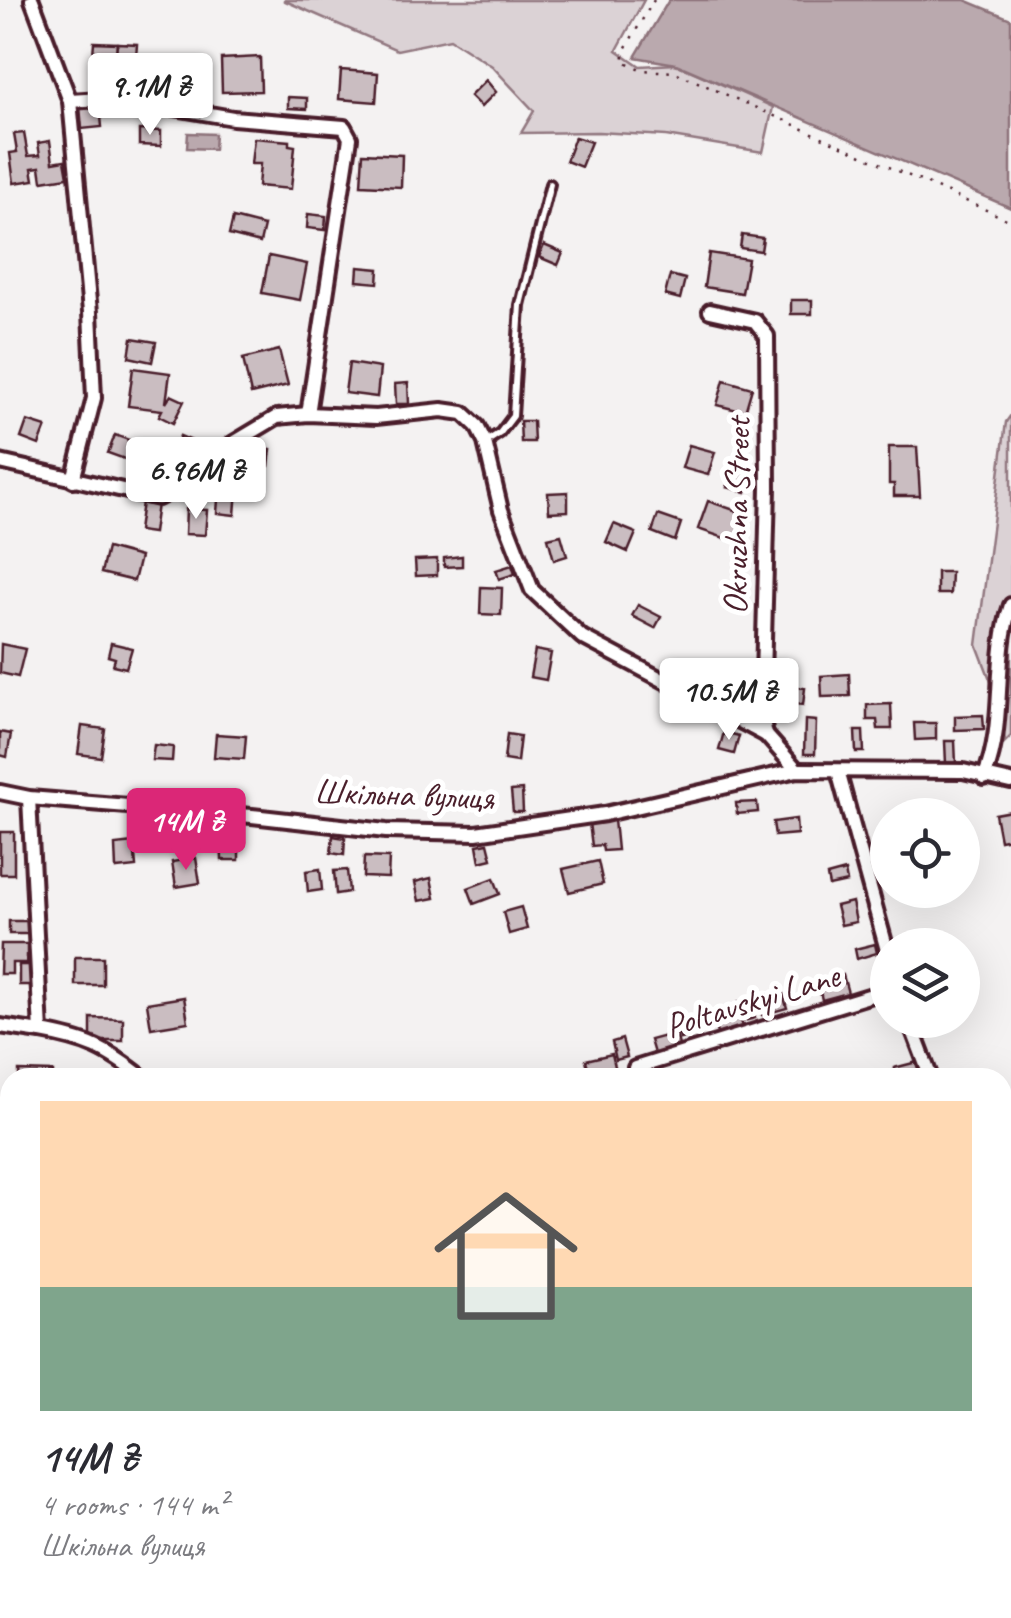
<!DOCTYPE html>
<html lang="en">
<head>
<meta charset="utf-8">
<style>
  :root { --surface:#fff; --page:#f7f7f7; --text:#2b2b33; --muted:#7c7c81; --line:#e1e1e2; --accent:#db2777 }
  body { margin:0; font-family:Caveat,sans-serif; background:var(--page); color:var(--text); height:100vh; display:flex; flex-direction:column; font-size:38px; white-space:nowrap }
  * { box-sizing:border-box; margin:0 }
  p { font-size:32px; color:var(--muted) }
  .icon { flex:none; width:55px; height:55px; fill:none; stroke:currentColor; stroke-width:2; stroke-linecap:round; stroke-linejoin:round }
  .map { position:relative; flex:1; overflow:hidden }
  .sheet { position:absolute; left:0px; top:1068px; width:1012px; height:552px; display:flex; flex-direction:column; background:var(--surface); border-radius:30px 30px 0 0; box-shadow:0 10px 40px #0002 }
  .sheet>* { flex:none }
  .tools { position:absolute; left:870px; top:798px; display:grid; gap:20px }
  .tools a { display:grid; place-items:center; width:110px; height:110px; border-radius:50%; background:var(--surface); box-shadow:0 10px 40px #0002; font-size:50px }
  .price { position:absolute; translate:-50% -85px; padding:0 22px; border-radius:10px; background:#fff; color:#222; font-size:32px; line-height:65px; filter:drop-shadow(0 2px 5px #0008) }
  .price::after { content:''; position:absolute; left:50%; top:60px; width:30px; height:22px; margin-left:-15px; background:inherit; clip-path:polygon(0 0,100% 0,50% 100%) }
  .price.on { background:var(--accent); color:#fff }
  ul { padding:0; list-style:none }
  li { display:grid; align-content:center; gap:20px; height:530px; padding:0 40px }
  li+li { border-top:2px solid var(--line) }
  li span { display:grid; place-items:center; height:310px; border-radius:0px; color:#555 }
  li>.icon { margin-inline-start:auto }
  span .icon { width:180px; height:180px; fill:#fffc; stroke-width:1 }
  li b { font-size:42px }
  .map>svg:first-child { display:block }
  .green { fill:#dbd2d5; stroke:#927880; stroke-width:2.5 }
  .water { fill:#baa9ae; stroke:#8d727a; stroke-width:2.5 }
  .building { fill:#cabdc1; stroke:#4a1f2b; stroke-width:2.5 }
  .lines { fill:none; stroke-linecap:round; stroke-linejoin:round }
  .lane-casing { stroke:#4a1f2b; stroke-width:14 }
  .street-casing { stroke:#4a1f2b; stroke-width:20 }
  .secondary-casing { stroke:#4a1f2b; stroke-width:25 }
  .path { stroke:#4a1f2b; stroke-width:2.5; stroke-dasharray:2.5 8; stroke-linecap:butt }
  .lane { stroke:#fff; stroke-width:6 }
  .street { stroke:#fff; stroke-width:12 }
  .secondary { stroke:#fff; stroke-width:18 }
  .labels { text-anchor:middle; stroke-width:10; stroke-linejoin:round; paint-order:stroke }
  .street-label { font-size:35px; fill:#4a1f2b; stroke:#fff }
</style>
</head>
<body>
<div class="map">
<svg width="1011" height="1618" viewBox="0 0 1011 1618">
  <rect width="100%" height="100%" fill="#f4f2f2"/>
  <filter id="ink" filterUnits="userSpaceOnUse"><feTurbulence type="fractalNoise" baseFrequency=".01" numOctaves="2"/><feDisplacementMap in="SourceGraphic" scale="20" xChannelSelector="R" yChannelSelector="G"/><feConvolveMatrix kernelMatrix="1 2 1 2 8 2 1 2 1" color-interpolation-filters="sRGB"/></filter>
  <g filter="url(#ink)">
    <g class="green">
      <path d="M283 0H644L617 50 640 66 676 64 773 107 763 152 666 136 598 132 521 133 534 111 492 66 450 39 397 50Z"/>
      <path d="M1011 415V736L1005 742 1001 708 977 645 1006 422Z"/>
      <path d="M10 1273V1371L0 1363V1284L4 1275Z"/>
    </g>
    <g class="water">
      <path d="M669 0H965L1011 19V208L676 64 635 57Z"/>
      <path d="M188 133 215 134 214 149 187 148Z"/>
    </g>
    <g class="building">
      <path d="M94 42 117 43 116 56 93 54Z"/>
      <path d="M117 43 137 44 136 58 116 57Z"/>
      <path d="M260 57 261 91 222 92 221 59Z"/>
      <path d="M119 68 137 71 135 92 116 89Z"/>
      <path d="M108 70 118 72 115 93 105 91Z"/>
      <path d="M341 70 378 73 376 102 339 99Z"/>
      <path d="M486 80 496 92 481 107 470 96Z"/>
      <path d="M288 97 307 98V109L288 108Z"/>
      <path d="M102 102H117L118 113H103Z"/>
      <path d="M100 105 102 127 82 129 80 106Z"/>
      <path d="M139 130 161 131V146L139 145Z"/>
      <path d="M24 133 28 156 40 155 38 143 50 141 53 162 65 160 68 177 42 181 40 167 32 168 34 180 14 183 10 153 17 152 14 134Z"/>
      <path d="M575 137 591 142 581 167 566 161Z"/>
      <path d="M254 138 289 141V145L295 146 291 189 258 186 260 164H251Z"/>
      <path d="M363 153 402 155 401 187 361 185Z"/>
      <path d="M308 214 326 216 325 230 307 228Z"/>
      <path d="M233 218 264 226 260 243 229 235Z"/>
      <path d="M742 235 763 238 761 251 740 248Z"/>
      <path d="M544 245 563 253 558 265 539 257Z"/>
      <path d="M709 253 748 259 742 293 704 287Z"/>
      <path d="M269 256 307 264 300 300 262 293Z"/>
      <path d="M358 267 379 269 378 283 357 281Z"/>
      <path d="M670 275 685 279 680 299 665 295Z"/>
      <rect x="791" y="300" width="21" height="14"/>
      <path d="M132 338 156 342 152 362 129 357Z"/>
      <path d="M279 350 288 385 251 394 243 359Z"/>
      <path d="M349 363 380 368 377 397 345 393Z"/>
      <path d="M133 368 170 373 166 403 171 395 184 401 173 423 159 416 162 410 128 406Z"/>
      <path d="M724 380 752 388 745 412 717 405Z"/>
      <path d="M408 383 409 404H396L395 384Z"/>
      <path d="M27 421 46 427 39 445 21 438Z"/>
      <path d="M520 421H533L534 442H521Z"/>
      <path d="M115 435 137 443 130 461 108 453Z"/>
      <path d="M180 436 194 442 187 458 173 452Z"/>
      <path d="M689 445 715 452 708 475 682 468Z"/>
      <path d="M251 446 271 449 269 466 249 464Z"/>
      <path d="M889 447H917L920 496H894V484H889Z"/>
      <path d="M733 467 752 472 746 492 727 487Z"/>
      <path d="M219 486 237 488 235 515 217 513Z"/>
      <path d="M568 492V511L549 512 548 493Z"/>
      <path d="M708 501 746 514 736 542 698 529Z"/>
      <path d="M142 502 157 504 153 533 138 531Z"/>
      <path d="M186 509 207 510 205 535 185 534Z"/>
      <path d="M658 515 681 523 675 541 652 532Z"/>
      <path d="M614 524 636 533 628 552 606 542Z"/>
      <path d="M561 535 567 556 554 560 548 538Z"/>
      <path d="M107 548 140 557 134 581 101 573Z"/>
      <path d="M462 556V566L444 567V558Z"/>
      <path d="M437 559V575L416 576 415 560Z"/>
      <path d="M512 565 515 574 499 579 496 570Z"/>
      <path d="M937 572H951L950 594H937Z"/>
      <path d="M481 587 502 588 501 615 480 614Z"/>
      <path d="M638 605 661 617 655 628 632 616Z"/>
      <path d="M111 643 132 648 126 668 113 665 115 658 108 656Z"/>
      <path d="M1 644 25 649 18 677 0 673Z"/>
      <path d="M535 650 551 653 546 680 530 677Z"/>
      <path d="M849 674 850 696 822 697 821 676Z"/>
      <path d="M784 686 805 688 803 705 782 703Z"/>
      <path d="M891 704 892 729H878L877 720H867V705Z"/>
      <path d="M983 715 984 729 955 730V716Z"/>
      <path d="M805 720 816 721 815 754H804Z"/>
      <path d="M914 723H936V739L915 740Z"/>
      <path d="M82 726 105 729 101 757 78 754Z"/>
      <path d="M855 731H863L864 752H856Z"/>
      <path d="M0 732 11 734 7 757 0 755Z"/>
      <path d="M724 732 739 736 734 754 719 750Z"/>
      <path d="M216 734 246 736 244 759 214 757Z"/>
      <path d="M507 734 520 736 517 762 504 760Z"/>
      <path d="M945 741H955L956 764H946Z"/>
      <path d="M154 745 173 747 172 761 152 760Z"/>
      <rect x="339" y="785" width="20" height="11"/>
      <path d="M522 790 523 812H513L511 791Z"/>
      <path d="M757 802 758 812 737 814 736 803Z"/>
      <path d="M1011 811V838L1000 840 995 814Z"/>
      <path d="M796 819 797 834 775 836 773 822Z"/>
      <path d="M614 820 617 850 603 851 602 845 592 846 589 823Z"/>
      <path d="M135 823H156V834L136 835Z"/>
      <rect x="0" y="832" width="14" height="42"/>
      <path d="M221 835H239V860H222Z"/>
      <path d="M333 836 345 838 344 855 331 853Z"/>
      <path d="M134 843 136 867 116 869 115 845Z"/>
      <path d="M488 843 492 859 480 862 477 845Z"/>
      <path d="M364 857 389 858 388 878 363 877Z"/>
      <path d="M196 858 200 883 176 887 172 862Z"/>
      <path d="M598 861 603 884 569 892 563 869Z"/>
      <path d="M320 869 322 890 308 892 306 871Z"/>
      <path d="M347 870 349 892 336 894 334 871Z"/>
      <path d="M845 871 847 882 829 886 827 876Z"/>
      <path d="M431 878 435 898 419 901 415 882Z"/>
      <path d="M494 878 500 894 474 904 468 888Z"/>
      <path d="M852 902 856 922 841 925 836 906Z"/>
      <path d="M521 907 527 929 509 934 503 912Z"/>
      <rect x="9" y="921" width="22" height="13"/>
      <path d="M1 944H27V963H12V974H0Z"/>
      <path d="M875 944 877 953 857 959 855 949Z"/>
      <rect x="75" y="957" width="28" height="28"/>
      <rect x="19" y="965" width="12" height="20"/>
      <path d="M843 975 848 993 822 1000 818 982Z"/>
      <path d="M782 990 787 1008 762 1015 757 997Z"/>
      <path d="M184 997 188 1022 151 1028 147 1003Z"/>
      <path d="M750 1000 755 1018 744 1021 739 1002Z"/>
      <path d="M739 1014 744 1031 718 1038 714 1021Z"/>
      <path d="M91 1018 123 1019V1041H91Z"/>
      <path d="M686 1018 691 1037 680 1039 676 1021Z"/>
      <path d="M944 1021 948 1030 926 1039 923 1030Z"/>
      <path d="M676 1033 680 1050 655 1057 650 1040Z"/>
      <path d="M622 1039 627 1057 616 1060 612 1042Z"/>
      <path d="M612 1054 616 1071 591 1078 586 1060Z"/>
      <path d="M917 1062 920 1072 896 1078 894 1068Z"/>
      <path d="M19 1071 53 1072V1078H19Z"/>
      <path d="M1011 1137V1160L1003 1163 1002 1140Z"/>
      <path d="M0 1468 10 1469V1500L0 1499Z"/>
      <path d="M87 1610H116L112 1618H83Z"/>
      <path d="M162 1610H228L221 1618H166L160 1613Z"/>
      <path d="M435 1610H467L471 1613 468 1618H430Z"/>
    </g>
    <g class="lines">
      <g class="lane-casing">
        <path id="lane" d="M486 442 500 433 513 416 520 305 550 184"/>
      </g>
      <g class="street-casing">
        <g id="street">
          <path d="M32 0 70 101 90 312 94 398 73 480"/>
          <path d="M70 101 116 98 233 118 344 127 350 138 308 414"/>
          <path d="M0 462 158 498 218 466 232 444 277 417 308 414 376 417 442 410 463 413 477 426 485 442 501 510 532 590 582 637 766 735 762 716 768 488 767 336 755 321 710 311"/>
          <path d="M766 735 797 770"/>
          <path d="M838 771 888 954"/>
          <path d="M984 778C1007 723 992 661 1011 605"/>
          <path d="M0 792 29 798 252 816 386 831 476 833 605 814 797 770 963 771 1011 782"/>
          <path d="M909 1020 931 1078"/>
          <path d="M0 1026 41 1032 29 798"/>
          <path d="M41 1032C87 1040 107 1049 143 1078"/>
          <path d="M635 1068 888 990"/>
          <path d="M1002 1230 1011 1244"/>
          <path d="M0 1421 10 1418"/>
          <path d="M339 1610 350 1618"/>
          <path d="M680 1610 691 1618"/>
        </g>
      </g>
      <g class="secondary-casing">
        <g id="secondary">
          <path d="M1002 1346 1011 1337"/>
          <path d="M614 1618 628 1610"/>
        </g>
      </g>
      <path class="path" d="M654 0 625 49 623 61 642 70 675 72 1011 221"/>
      <use href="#lane" class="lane"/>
      <use href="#street" class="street"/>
      <use href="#secondary" class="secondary"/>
    </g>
  </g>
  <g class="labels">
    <g class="street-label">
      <text transform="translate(736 516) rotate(-89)" y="12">Okruzhna Street</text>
      <text transform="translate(404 794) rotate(2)" y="12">Шкільна вулиця</text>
      <text transform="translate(752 1000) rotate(-17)" y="12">Poltavskyi Lane</text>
    </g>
  </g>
</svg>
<div class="tools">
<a><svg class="icon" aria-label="locate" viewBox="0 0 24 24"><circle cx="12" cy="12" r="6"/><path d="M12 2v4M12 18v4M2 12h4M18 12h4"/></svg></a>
<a><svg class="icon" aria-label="layers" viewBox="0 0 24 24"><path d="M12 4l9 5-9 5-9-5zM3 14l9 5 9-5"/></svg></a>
</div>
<b class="price" style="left:150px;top:138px">9.1M ₴</b>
<b class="price" style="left:196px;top:522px">6.96M ₴</b>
<b class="price" style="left:729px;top:743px">10.5M ₴</b>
<b class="price on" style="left:186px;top:873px">14M ₴</b>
<section class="sheet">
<ul>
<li><span style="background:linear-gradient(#ffd9b3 60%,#7fa58c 0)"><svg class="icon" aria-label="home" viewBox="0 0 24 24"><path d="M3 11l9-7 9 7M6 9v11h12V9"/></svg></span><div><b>14M ₴</b><p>4 rooms · 144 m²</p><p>Шкільна вулиця</p></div></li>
</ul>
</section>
</div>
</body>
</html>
